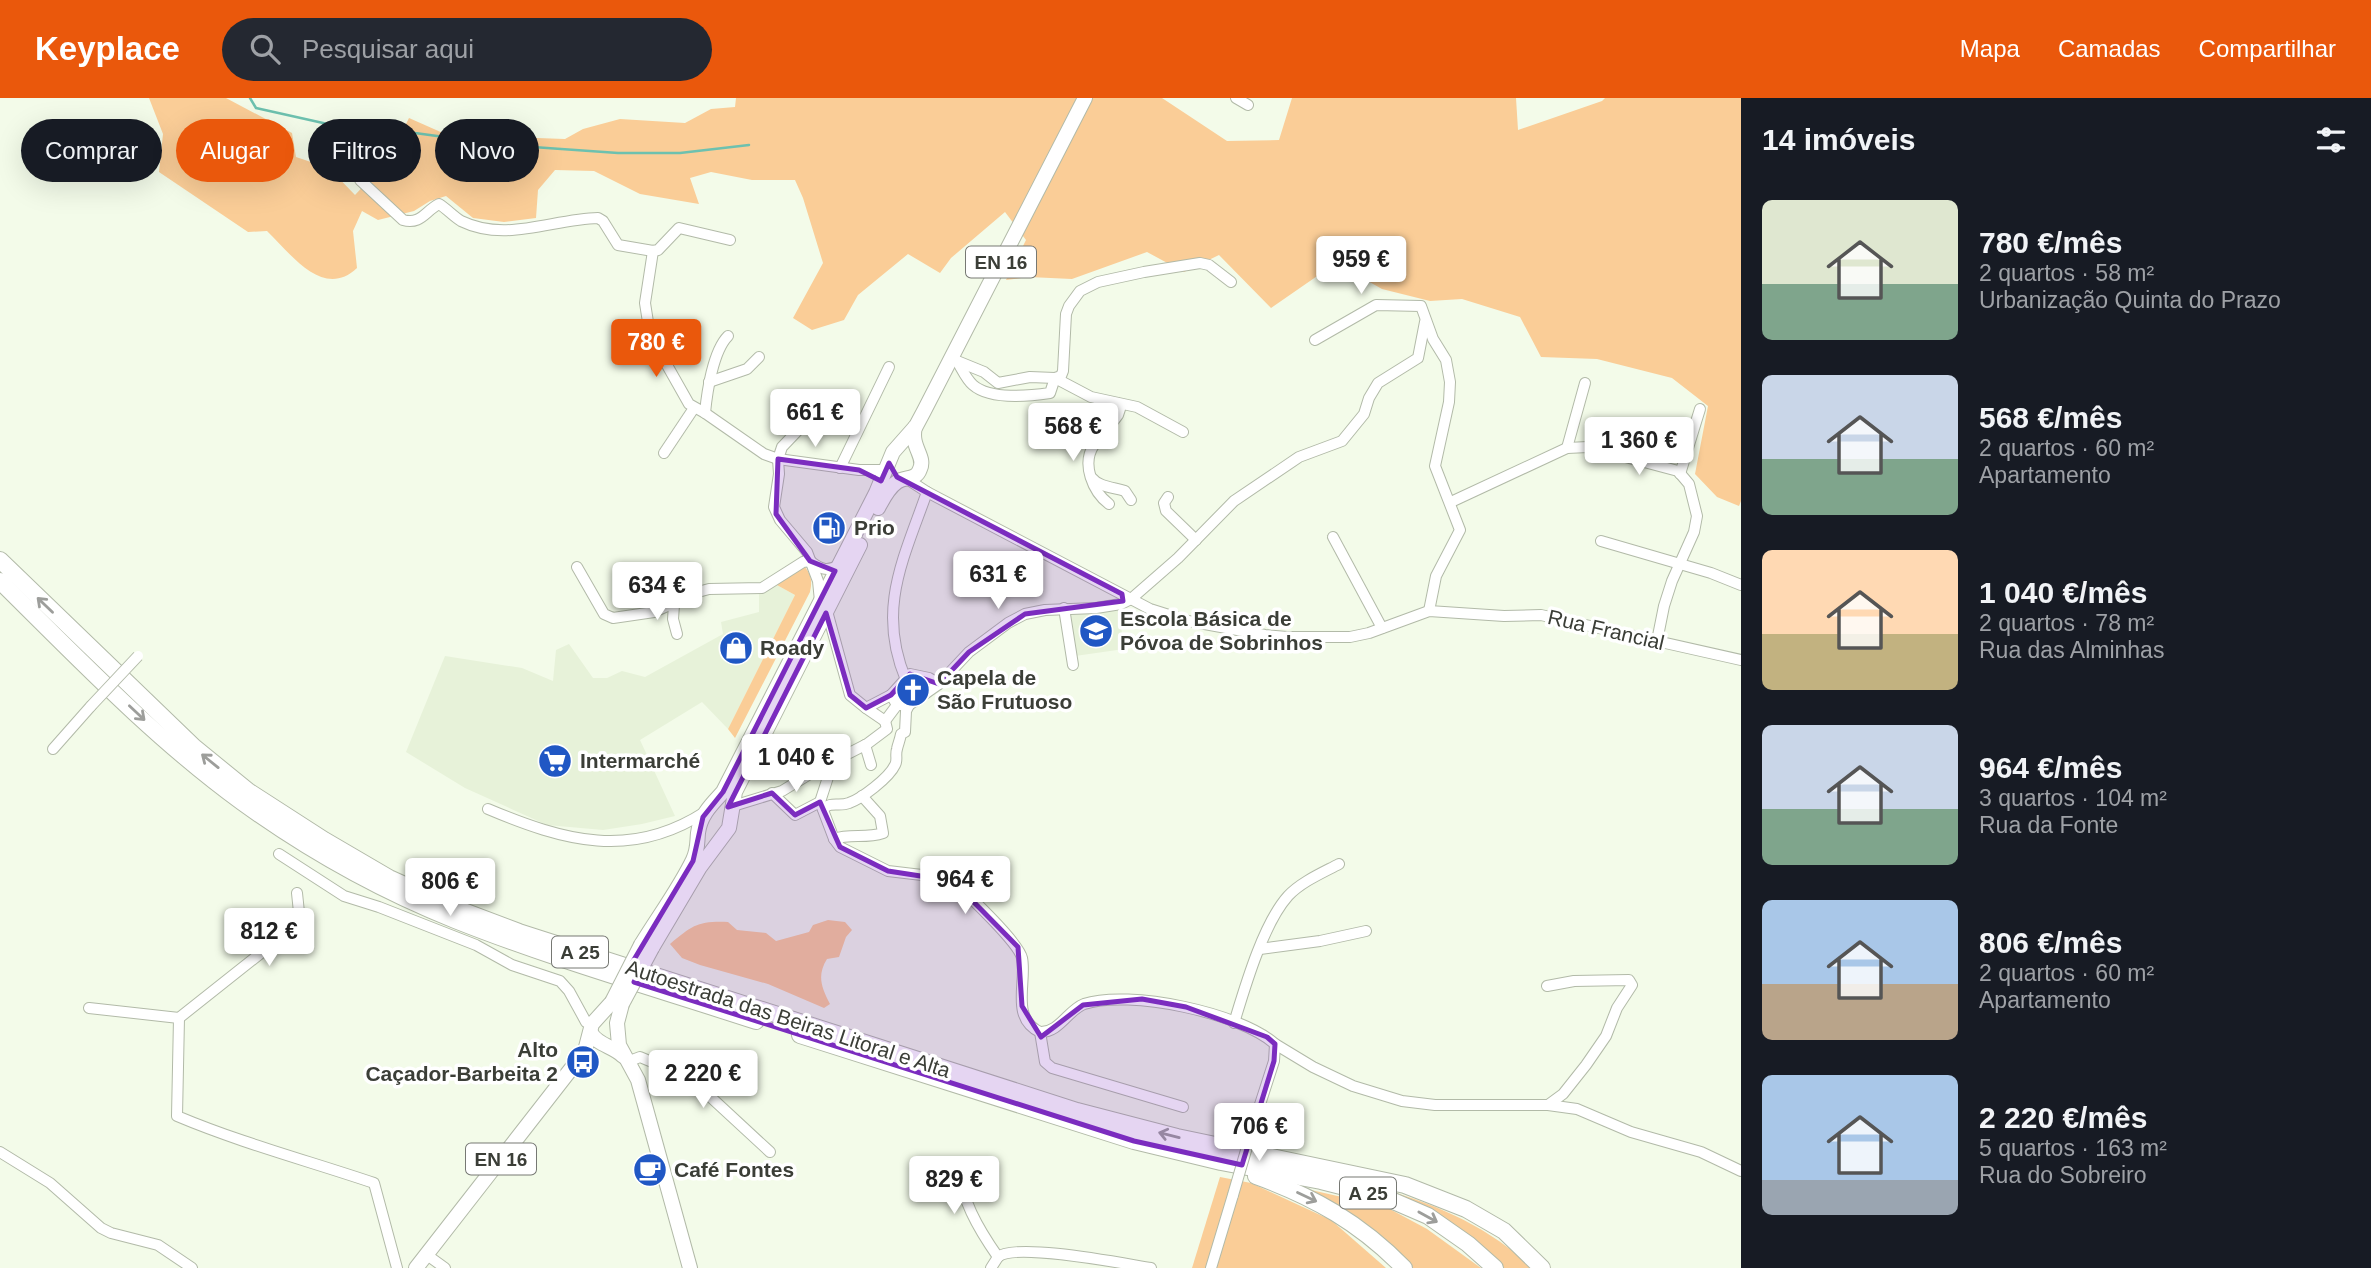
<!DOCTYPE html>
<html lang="pt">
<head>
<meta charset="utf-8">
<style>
  :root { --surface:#171b24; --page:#242831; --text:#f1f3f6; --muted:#9ea1a6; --accent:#ea580c }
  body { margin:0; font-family:Arial,sans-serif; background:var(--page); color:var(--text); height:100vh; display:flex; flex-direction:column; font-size:26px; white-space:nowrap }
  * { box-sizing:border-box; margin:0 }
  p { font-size:23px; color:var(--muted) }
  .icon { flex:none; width:38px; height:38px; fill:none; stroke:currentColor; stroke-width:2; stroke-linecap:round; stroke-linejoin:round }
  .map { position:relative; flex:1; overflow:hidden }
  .panel { display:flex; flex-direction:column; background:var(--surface); width:630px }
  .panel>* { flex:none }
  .guide { position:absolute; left:21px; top:21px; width:665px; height:63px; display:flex; gap:14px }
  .price { position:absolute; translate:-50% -60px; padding:0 16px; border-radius:7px; background:#fff; color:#222; font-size:23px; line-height:46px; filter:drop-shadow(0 2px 4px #0008) }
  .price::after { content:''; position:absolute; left:50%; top:42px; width:21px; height:16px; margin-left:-10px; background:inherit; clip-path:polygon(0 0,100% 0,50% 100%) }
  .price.selected { background:var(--accent); color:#fff }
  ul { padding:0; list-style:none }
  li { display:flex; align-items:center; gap:21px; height:175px; padding:0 21px }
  li span { display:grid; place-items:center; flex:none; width:196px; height:140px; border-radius:10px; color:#555 }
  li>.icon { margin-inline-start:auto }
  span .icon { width:84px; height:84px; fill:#fffc; stroke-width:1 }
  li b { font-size:30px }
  h2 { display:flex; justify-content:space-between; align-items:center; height:84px; padding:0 21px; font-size:30px }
  .tag { padding:0 24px; border-radius:32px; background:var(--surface); box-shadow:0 7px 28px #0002; font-size:24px; line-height:63px }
  .tag.selected { background:var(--accent); color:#fff }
  header { display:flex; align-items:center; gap:42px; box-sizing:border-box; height:98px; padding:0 35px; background:var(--accent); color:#fff }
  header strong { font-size:33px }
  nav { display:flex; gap:38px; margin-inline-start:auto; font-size:24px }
  .search { width:490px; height:63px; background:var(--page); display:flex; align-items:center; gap:18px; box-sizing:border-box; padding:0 24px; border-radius:38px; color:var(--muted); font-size:26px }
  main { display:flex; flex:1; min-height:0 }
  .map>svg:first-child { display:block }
  .built { fill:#e7f2d9 }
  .green { fill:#facd97 }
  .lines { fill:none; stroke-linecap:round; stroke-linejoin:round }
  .stream { stroke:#6dc1af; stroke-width:2.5 }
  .minor-casing { stroke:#b2baa8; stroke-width:12 }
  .major-casing { stroke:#b2baa8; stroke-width:16 }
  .highway-casing { stroke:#b2baa8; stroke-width:18 }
  .minor { stroke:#fff; stroke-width:10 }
  .major { stroke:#fff; stroke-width:14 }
  .highway { stroke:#fff; stroke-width:16 }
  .minor-bridge-casing { stroke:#b2baa8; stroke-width:12; stroke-linecap:butt }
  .major-bridge-casing { stroke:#b2baa8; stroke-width:16; stroke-linecap:butt }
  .minor-bridge { stroke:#fff; stroke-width:10 }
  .major-bridge { stroke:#fff; stroke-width:14 }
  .oneway { stroke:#9d9e9b }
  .marked { fill:#7b2cbf; fill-opacity:0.2; stroke:#7b2cbf; stroke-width:5; stroke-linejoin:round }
  .labels { text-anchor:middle; stroke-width:7; stroke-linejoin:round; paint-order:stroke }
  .shield { fill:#fff; stroke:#767873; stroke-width:2 }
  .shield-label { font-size:19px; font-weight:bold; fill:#3b3e37 }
  .poi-label { font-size:21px; font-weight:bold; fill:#3b3e37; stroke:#fff; text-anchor:start }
  .street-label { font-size:21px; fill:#3b3e37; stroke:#fff }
</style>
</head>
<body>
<header>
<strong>Keyplace</strong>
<div class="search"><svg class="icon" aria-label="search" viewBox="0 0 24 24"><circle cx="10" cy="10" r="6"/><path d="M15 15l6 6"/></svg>Pesquisar aqui</div>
<nav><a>Mapa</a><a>Camadas</a><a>Compartilhar</a></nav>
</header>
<main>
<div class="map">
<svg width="1741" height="1170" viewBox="0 0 1741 1170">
  <rect width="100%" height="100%" fill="#f3fbe9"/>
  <g class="built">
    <path d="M775 486 795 497 728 631 702 604 640 642 675 718 642 726 603 732 547 727 465 690 406 654 445 558 522 570 553 583 556 552 569 546 593 580H607L622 573 645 579 723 536 721 524 759 514V496Z"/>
    <path d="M1119 513 1124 551 1075 558 1068 514Z"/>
  </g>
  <g class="green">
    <path d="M149 0H226L292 35 296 59 329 70 355 97 388 62 409 20 470 47 509 39 565 41 583 31 620 21 685 25 711 11 735 9 736 0H1162L1227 43 1279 42 1292 0H1516L1518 32 1602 3 1605 0H1741V403L1739 408 1717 399 1695 376 1708 308 1672 280 1597 261 1541 259 1520 219 1462 201 1430 203 1382 191 1336 165 1271 210 1219 157 1184 174 1147 154 1072 181 1029 179 1006 182 1026 142 1005 114 951 160 940 175 908 156 858 197 844 222 812 232 793 220 823 165 803 100 795 82H752L711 74 690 80 699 106 640 96 594 73 555 72 538 92 536 120 504 124 473 120 446 98 430 103 414 113 378 122 362 113 353 133 357 170C323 202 291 156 267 133L248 134 159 74 163 36Z"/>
    <path d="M805 469C812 478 812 484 810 494L735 640 728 631 795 497 775 486Z"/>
    <path d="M828 822 845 824 852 832 846 839 839 859 827 861C817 877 821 889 830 906L824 910 768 886 700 867 682 860 670 846C693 827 698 823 728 824L737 832 766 835 776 843 809 834 813 827Z"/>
    <path d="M1220 1079 1251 1085 1331 1122 1386 1170H1192Z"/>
    <path d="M1289 1087 1386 1109 1427 1131 1481 1170H1411Z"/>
    <path d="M1373 1088C1436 1106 1484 1126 1533 1170H1502Z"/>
  </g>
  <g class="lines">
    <path class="stream" d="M250 0 256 10 332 27 366 31 383 28 415 35 503 47 618 55H680L749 47"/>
    <g class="minor-casing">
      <g id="minor">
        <path d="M1236 0 1248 7"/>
        <path d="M360 77V82L403 122C421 127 425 113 439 106 447 111 453 118 461 123 506 145 552 121 598 120L603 123 618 147 653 153 658 152 679 130 730 142"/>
        <path d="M653 153 645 205 650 237 689 306 705 315 764 356 778 361 859 372H886"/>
        <path d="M1315 242 1376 207 1421 208 1433 241 1446 262 1450 284 1449 304 1435 368 1460 432 1436 478 1429 513"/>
        <path d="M957 263C962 271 966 281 973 287 990 302 1030 298 1050 295L1055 280 1061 278 1063 273 1066 216 1069 208 1080 193 1098 184 1144 174 1200 165 1209 167 1231 184"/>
        <path d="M957 263 984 274 998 285 1030 279 1055 280 1091 299 1137 309 1183 334"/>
        <path d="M709 284 747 271 759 259"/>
        <path d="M705 315C707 294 713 253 728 238"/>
        <path d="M802 328 782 349 778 361 779 376 774 409 780 422 807 454 818 483 820 503"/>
        <path d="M1567 350 1585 285"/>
        <path d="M664 355 694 310"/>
        <path d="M840 370 889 269"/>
        <path d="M1680 376 1700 311"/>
        <path d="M1091 379C1099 389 1112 389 1125 393L1131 402"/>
        <path d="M907 381 927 394 1150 511 1188 523 1265 537 1287 539H1350L1369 535 1429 513 1504 518 1541 517 1741 562"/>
        <path d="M1168 399 1164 405 1166 413 1196 442"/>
        <path d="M1451 404 1567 350 1588 349 1678 373 1689 386 1697 418 1694 434 1672 483 1664 508 1657 543"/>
        <path d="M1109 406C1093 394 1081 366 1094 347 1101 337 1111 327 1118 317L1120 311 1117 305"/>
        <path d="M1333 439 1382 530"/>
        <path d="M1601 443 1711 475 1741 487"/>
        <path d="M810 463C820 471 827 474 839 467"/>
        <path d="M577 469 604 516 613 520 654 514 698 494 709 491 762 490 803 464 810 463"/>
        <path d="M674 507 673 521 677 536"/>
        <path d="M1064 510 1073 567"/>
        <path d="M827 513 850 597 866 610"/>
        <path d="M906 582C876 511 904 460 927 394"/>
        <path d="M897 607H909L939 586 969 554 1008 525 1025 516 1045 512 1096 510 1121 506 1131 501 1178 460 1234 403 1299 359 1342 343 1364 316 1369 300 1378 285 1418 260 1425 224"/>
        <path d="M885 623 897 607 891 597 910 576 929 580 939 586"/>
        <path d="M885 623 866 610 891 597"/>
        <path d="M865 647 871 667"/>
        <path d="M53 651 91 608"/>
        <path d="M772 695 795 717 820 704"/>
        <path d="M820 704 834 741 840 749 888 773 947 780 953 783C967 796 1019 845 1022 860 1027 884 1010 920 1040 934"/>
        <path d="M820 704 830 673 838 663"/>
        <path d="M733 708 782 693 818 671 867 646 887 631 885 623"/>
        <path d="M488 711C564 743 631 762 705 714"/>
        <path d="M823 711C831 703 839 709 849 705 861 701 889 680 895 667 898 662 895 657 897 651 898 646 900 642 901 636L905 634 906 613 909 607"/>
        <path d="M834 741C850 735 866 741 883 735L880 718 862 698"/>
        <path d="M279 756 344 798 379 809 476 847 512 867 560 883 569 893 586 924 592 926"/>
        <path d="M1260 851 1320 843 1366 833"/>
        <path d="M1547 888 1574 883 1629 882 1632 887 1617 910 1606 938 1586 967 1563 996 1548 1007"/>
        <path d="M89 910 179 920 177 1018C241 1045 309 1063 374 1085L397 1170"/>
        <path d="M179 920 300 824 297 795"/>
        <path d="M1234 925C1245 889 1263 826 1288 798 1301 784 1322 775 1339 766"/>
        <path d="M1040 934C1059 935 1068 912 1084 906 1129 891 1241 915 1275 946L1274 963 1254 1025"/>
        <path d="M1040 934 1045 964 1052 970 1183 1009"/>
        <path d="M1275 946 1313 969 1353 988 1402 1003 1435 1007H1548L1577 1011 1631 1034 1701 1054 1741 1073"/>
        <path d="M627 964 640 959 690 980 770 1054"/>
        <path d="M0 1054 50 1085 101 1130 111 1135 158 1147 192 1170"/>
        <path d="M957 1066C962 1102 977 1129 998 1159L991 1170"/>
        <path d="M427 1157 445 1170"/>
        <path d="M998 1159C1015 1144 1125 1166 1151 1170"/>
        <path d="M1211 1170 1233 1097"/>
      </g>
    </g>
    <g class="major-casing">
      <g id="major">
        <path d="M878 410C883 401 888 390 897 384 905 378 916 383 920 371 926 358 910 349 915 329"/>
        <path d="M641 847C658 819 679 791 693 762 698 752 697 745 698 735 700 717 712 706 723 694L876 395 893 354 916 328 924 313 1085 0"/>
        <path d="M652 850 700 769 729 730 735 694 860 447"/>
        <path d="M622 906 617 925 619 947 638 982 690 1170"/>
        <path d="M591 935C597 947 613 948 623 958"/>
        <path d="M416 1170 585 953 592 926 612 904"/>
      </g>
    </g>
    <g class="highway-casing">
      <g id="highway">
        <path d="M0 462 194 649 248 693 324 742 389 780 458 811 519 834 1077 1013 1177 1039 1405 1087 1466 1111 1504 1133 1542 1170"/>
        <path d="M0 483C77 559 154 640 242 704 307 751 380 792 455 822 553 861 655 890 756 923"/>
        <path d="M800 937 1134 1043 1221 1064 1321 1083 1384 1099 1428 1118 1468 1146 1495 1170"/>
        <path d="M1256 1078C1314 1099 1360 1125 1404 1170"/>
      </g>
    </g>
    <use href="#minor" class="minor"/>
    <use href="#major" class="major"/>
    <use href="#highway" class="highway"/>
    <g class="minor-bridge-casing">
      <g id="minor-bridge">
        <path d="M91 608 138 558"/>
        <path d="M1233 1097 1254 1025"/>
      </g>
    </g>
    <g class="major-bridge-casing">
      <g id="major-bridge">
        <path d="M612 904 641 847"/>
        <path d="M622 906 652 850"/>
      </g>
    </g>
    <use href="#minor-bridge" class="minor-bridge"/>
    <use href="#major-bridge" class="major-bridge"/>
  </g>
  <defs><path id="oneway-shaft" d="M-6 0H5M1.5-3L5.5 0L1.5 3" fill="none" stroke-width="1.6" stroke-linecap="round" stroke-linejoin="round" transform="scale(1.75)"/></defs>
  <g class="oneway">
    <use href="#oneway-shaft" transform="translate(45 507) rotate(-136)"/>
    <use href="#oneway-shaft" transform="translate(137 615) rotate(43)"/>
    <use href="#oneway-shaft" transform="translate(210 663) rotate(-141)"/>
    <use href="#oneway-shaft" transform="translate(1169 1037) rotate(-166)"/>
    <use href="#oneway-shaft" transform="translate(1307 1099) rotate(25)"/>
    <use href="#oneway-shaft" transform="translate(1428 1119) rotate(29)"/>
  </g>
  <path class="marked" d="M778 361 859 372 881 383 889 365 897 379 1122 496 1123 503 1025 516 969 554 939 586 910 576 891 597 866 610 850 597 826 515 728 709 772 695 795 717 820 704 840 749 888 773 953 783 1018 849 1022 908 1041 939 1083 907 1142 901 1186 909 1267 939 1275 946 1274 963 1242 1067 1134 1043 634 884 640 873 629 870 693 763 703 719 723 694 835 473 810 463 776 416Z"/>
  <defs>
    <g id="fuel-disc" transform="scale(1.75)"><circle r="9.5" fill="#2057c4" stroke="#fff"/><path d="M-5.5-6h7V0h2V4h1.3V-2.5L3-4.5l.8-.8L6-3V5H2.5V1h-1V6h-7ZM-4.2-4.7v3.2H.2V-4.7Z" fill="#fff"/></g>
    <g id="school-disc" transform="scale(1.75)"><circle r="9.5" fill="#2057c4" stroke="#fff"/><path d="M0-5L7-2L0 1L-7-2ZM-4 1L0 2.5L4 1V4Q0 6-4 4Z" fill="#fff"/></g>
    <g id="shop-disc" transform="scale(1.75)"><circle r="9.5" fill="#2057c4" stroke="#fff"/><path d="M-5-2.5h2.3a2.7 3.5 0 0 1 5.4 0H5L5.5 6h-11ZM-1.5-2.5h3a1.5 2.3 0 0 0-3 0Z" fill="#fff"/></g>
    <g id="church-disc" transform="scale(1.75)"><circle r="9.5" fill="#2057c4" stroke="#fff"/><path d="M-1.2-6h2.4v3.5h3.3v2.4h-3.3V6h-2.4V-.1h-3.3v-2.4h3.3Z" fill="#fff"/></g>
    <g id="supermarket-disc" transform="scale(1.75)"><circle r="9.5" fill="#2057c4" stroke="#fff"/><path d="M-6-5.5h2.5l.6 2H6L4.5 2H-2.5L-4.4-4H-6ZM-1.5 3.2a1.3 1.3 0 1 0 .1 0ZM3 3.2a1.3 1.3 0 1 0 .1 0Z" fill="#fff"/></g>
    <g id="bus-disc" transform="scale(1.75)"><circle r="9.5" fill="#2057c4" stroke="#fff"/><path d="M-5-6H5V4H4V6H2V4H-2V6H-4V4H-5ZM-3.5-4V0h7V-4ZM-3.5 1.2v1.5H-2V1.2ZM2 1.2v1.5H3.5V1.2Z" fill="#fff"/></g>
    <g id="cafe-disc" transform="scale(1.75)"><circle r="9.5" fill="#2057c4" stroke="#fff"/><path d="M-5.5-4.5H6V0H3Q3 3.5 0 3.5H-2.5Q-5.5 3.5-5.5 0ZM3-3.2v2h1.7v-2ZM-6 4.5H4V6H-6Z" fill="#fff"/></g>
  </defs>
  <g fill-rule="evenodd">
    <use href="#fuel-disc" x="829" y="430"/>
    <use href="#school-disc" x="1096" y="533"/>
    <use href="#shop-disc" x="736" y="550"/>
    <use href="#church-disc" x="913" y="592"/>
    <use href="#supermarket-disc" x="555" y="663"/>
    <use href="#bus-disc" x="583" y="964"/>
    <use href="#cafe-disc" x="650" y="1072"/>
  </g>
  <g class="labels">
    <g class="shield">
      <rect x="966" y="148.5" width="70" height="31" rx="5"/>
      <rect x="552" y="838.5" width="56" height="31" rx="5"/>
      <rect x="466" y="1045.5" width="70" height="31" rx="5"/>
      <rect x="1340" y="1079.5" width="56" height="31" rx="5"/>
    </g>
    <g class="shield-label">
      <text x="1001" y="171">EN 16</text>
      <text x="580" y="861">A 25</text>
      <text x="501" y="1068">EN 16</text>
      <text x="1368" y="1102">A 25</text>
    </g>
    <g class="poi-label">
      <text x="854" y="437">Prio</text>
      <text x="1120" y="528">Escola Básica de<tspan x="1120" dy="24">Póvoa de Sobrinhos</tspan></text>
      <text x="760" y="557">Roady</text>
      <text x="937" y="587">Capela de<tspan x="937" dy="24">São Frutuoso</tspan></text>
      <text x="580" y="670">Intermarché</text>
      <text x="558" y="959" text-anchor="end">Alto<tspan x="558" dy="24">Caçador-Barbeita 2</tspan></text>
      <text x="674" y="1079">Café Fontes</text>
    </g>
    <g class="street-label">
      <text transform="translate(1606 532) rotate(13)" y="7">Rua Francial</text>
      <text transform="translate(788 921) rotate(18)" y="7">Autoestrada das Beiras Litoral e Alta</text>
    </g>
  </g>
</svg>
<b class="price" style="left:1361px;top:198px">959 €</b>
<b class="price selected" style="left:656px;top:281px">780 €</b>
<b class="price" style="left:815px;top:351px">661 €</b>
<b class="price" style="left:1073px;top:365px">568 €</b>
<b class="price" style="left:1639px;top:379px">1 360 €</b>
<b class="price" style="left:998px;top:513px">631 €</b>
<b class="price" style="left:657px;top:524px">634 €</b>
<b class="price" style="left:796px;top:696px">1 040 €</b>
<b class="price" style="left:965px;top:818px">964 €</b>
<b class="price" style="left:450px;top:820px">806 €</b>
<b class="price" style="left:269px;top:870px">812 €</b>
<b class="price" style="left:703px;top:1012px">2 220 €</b>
<b class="price" style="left:1259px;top:1065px">706 €</b>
<b class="price" style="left:954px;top:1118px">829 €</b>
<div class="guide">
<a class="tag">Comprar</a>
<a class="tag selected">Alugar</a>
<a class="tag">Filtros</a>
<a class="tag">Novo</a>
</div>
</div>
<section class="panel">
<h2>14 imóveis<svg class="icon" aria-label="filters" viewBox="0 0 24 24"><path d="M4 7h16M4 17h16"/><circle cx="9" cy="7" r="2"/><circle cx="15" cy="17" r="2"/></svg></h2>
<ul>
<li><span style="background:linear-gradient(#dfe7d0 60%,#7fa58c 0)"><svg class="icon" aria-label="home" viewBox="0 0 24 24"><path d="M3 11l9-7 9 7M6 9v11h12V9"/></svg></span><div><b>780 €/mês</b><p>2 quartos · 58 m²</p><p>Urbanização Quinta do Prazo</p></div></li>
<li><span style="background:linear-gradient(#c9d6e8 60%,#7fa58c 0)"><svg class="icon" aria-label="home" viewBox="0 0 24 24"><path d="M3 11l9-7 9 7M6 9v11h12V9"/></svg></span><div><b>568 €/mês</b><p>2 quartos · 60 m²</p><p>Apartamento</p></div></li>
<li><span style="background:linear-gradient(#ffd9b3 60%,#c2b280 0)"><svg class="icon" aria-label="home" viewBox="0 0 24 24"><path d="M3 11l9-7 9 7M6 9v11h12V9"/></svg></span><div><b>1 040 €/mês</b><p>2 quartos · 78 m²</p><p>Rua das Alminhas</p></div></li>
<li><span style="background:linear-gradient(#c9d6e8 60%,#7fa58c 0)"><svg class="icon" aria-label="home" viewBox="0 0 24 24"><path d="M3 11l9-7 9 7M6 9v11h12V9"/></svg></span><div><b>964 €/mês</b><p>3 quartos · 104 m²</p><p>Rua da Fonte</p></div></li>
<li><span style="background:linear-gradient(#a9c7e8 60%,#b9a48a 0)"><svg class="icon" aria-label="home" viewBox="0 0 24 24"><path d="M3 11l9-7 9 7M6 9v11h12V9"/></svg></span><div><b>806 €/mês</b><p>2 quartos · 60 m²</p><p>Apartamento</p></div></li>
<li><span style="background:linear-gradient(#a9c7e8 75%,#9aa5b1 0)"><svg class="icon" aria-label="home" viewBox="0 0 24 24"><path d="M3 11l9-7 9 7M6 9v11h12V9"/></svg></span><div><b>2 220 €/mês</b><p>5 quartos · 163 m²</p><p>Rua do Sobreiro</p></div></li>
</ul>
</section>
</main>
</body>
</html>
